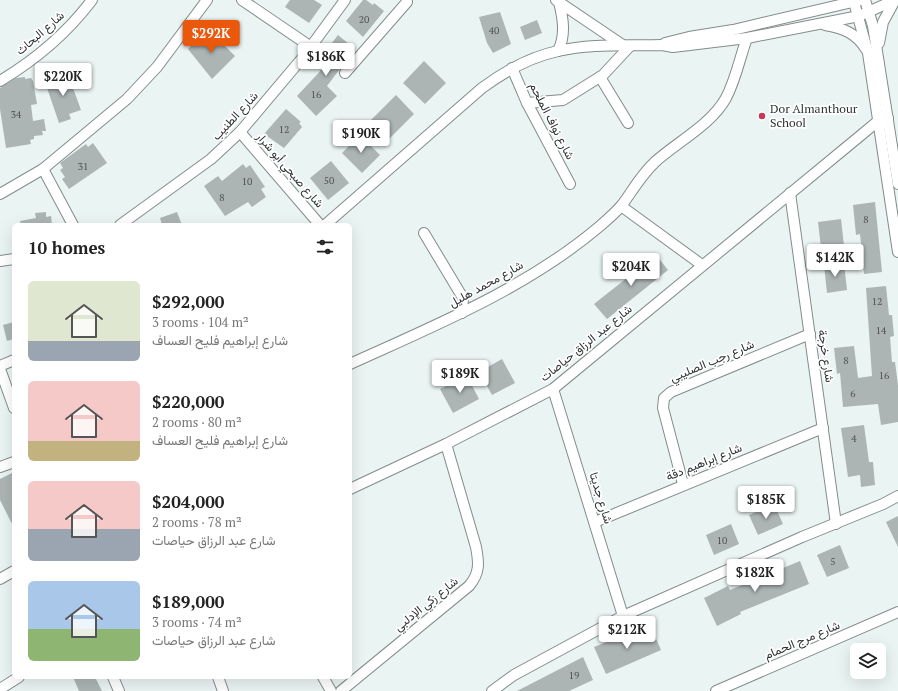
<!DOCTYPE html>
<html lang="en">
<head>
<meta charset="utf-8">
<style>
  :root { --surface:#fff; --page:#f2f2f2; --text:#222; --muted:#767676; --accent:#ea580c }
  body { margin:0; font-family:"PT Serif",Vazirmatn,serif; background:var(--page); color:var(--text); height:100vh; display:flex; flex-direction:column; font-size:15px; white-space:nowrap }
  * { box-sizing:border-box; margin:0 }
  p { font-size:13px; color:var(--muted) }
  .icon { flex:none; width:22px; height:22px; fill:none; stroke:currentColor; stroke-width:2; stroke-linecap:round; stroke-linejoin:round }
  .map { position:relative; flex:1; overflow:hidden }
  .panel { position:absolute; left:12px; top:223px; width:340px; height:456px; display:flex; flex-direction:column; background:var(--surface); border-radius:6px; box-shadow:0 4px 16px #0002 }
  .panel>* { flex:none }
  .fabs { position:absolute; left:850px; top:643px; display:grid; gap:8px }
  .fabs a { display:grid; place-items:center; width:36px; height:36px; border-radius:6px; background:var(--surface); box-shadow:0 4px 16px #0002; font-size:20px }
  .price { position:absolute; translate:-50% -34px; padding:0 9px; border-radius:4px; background:#fff; color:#222; font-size:13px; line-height:26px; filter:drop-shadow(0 1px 2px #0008) }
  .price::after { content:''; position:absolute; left:50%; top:24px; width:12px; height:9px; margin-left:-6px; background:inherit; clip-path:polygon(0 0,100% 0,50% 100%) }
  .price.on { background:var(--accent); color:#fff }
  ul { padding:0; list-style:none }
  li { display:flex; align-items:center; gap:12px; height:100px; padding:0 16px }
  li span { display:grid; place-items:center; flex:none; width:112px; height:80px; border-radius:6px; color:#555 }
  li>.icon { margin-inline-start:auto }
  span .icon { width:48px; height:48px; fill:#fffc; stroke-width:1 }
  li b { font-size:17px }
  h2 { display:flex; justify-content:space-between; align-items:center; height:48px; padding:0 16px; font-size:17px }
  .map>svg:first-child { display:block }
  .building { fill:#acb5b4 }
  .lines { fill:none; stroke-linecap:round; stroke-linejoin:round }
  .minor-casing { stroke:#838c8b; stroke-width:12 }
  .minor { stroke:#fff; stroke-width:10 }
  .poi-dot { fill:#c63759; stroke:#fff; stroke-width:1.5 }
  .labels { text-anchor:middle; stroke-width:3.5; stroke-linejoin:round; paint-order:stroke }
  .number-label { font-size:10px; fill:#4e5352 }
  .street-label { font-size:12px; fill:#2e3232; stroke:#fff }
  .poi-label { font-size:12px; fill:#2e3232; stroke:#fff; text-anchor:start }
</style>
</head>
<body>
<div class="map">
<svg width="898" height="691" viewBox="0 0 898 691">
  <rect width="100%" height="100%" fill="#eaf4f3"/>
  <g class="building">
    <path d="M290 0H314L322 5 309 23 285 7Z"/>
    <path d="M363 0H366L373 5 374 3 384 11 363 37 346 21Z"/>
    <path d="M500 12 511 44 493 53 487 43 479 17Z"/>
    <path d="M537 20 542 33 525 40 520 27Z"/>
    <path d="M208 29 235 56 212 79 188 49Z"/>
    <path d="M338 35 355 49 327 86 337 96 316 116 297 96 325 66 318 61Z"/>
    <path d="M424 61 446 83 425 104 403 83Z"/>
    <path d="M65 73 68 74 81 110 69 114 71 119 59 123 45 82Z"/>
    <path d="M25 77V79L31 78 33 81 37 104 31 105 33 121 44 119 46 131H42L43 135 34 136V139L30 140 31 144 6 148 0 109V88L16 78Z"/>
    <path d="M396 95 414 114 389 139 370 121Z"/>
    <path d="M286 109 301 122 299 123 302 127 284 148 264 134Z"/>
    <path d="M360 135 380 155 362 173 342 153Z"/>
    <path d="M93 143 107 163 69 189 62 179 65 177 60 170 63 168 60 163 86 144 88 147Z"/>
    <path d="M331 161 349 183 328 200 310 178Z"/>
    <path d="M243 164 246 168 250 165 265 187 261 189 266 197 252 207 248 202 225 216 204 186 218 176 222 181Z"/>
    <path d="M875 202 882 272 864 274 860 234 856 235 853 205Z"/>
    <path d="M46 212V217L51 216 52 225H21L20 221 36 218 35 213Z"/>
    <path d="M177 212 182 225H162L160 218Z"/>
    <path d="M841 219 844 246 821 248 818 222Z"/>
    <path d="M656 255 668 270 607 319 594 304Z"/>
    <path d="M844 263 847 290 827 293 824 265Z"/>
    <path d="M886 286 889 315H892L894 336 890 337 892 362H895L898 385V422L881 425 878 404 843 407 840 373 837 374 834 348 854 346 858 378 872 376 866 288Z"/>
    <path d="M14 322V339L7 341 3 325Z"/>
    <path d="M502 359 515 383 492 395 479 372Z"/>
    <path d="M467 376 479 399 453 413 440 389Z"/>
    <path d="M864 425 869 462H873L875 485 861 487 860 475 848 477 841 428Z"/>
    <path d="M14 472V528L0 500V479Z"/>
    <path d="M774 504 783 524 758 535 749 515Z"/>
    <path d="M898 516V547L886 522Z"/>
    <path d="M731 524 739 544 714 555 706 535Z"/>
    <path d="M840 545 849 568 827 577 817 555Z"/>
    <path d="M800 561 809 584 740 612 741 614 717 626 704 598 728 586 730 590Z"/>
    <path d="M651 627 661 650 606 674 594 647 617 638 618 641Z"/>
    <path d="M583 657 593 680 569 691H517Z"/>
    <path d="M73 677H95L102 691H79Z"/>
  </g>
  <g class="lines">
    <g class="minor-casing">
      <g id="minor">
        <path d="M242 0 311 47"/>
        <path d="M556 0 624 46"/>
        <path d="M865 0 873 26 898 184"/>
        <path d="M854 2 868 53 898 252"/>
        <path d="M825 25C843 28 856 33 866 49"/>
        <path d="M665 43 689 37 733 30 861 0"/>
        <path d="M879 43 883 22 894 2"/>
        <path d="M558 51C566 35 563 18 559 2"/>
        <path d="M512 68 527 103 570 184"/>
        <path d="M345 73 407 2"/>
        <path d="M600 77 628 123"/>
        <path d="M0 81C35 60 68 32 92 0"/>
        <path d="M527 103 563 100 603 75 630 46"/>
        <path d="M240 132 320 225"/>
        <path d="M43 169 73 225"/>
        <path d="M790 193 836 524"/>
        <path d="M0 194 43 169 127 99 157 67 207 0"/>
        <path d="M621 206 702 265"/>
        <path d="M120 225 211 159 240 132 304 56 345 0"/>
        <path d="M325 225 482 88C505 71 530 57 558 51 591 43 628 46 662 45L673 47 747 38 859 16 895 0"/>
        <path d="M424 233 463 298 462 313"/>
        <path d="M0 261 14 259"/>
        <path d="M350 364C436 325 527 288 600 226 607 220 616 212 622 205 633 190 641 175 655 162 677 142 711 125 726 98 736 79 740 57 747 38"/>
        <path d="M0 366 14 360"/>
        <path d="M0 369 14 408"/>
        <path d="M553 389 623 616"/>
        <path d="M0 467 14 462"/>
        <path d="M683 484 663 408 664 398 671 392 810 334"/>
        <path d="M350 489 446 444 553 389 860 136 878 121 888 118"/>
        <path d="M595 522 823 428"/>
        <path d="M0 579 14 571"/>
        <path d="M113 677 119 691"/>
        <path d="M218 677 223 691"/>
        <path d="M323 677 331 691"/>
        <path d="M0 689 19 677"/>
        <path d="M341 691 469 586C480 573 479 563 476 547L446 444"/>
        <path d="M492 691 514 675 623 616 802 537 883 504 898 496"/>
        <path d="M716 691 898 612"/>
      </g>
    </g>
    <use href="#minor" class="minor"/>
  </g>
  <circle class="poi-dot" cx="762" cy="116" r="4"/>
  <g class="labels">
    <g class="number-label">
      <text x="364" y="23">20</text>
      <text x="494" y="34">40</text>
      <text x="316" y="98">16</text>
      <text x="16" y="118">34</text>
      <text x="284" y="133">12</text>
      <text x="83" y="170">31</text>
      <text x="329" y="184">50</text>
      <text x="247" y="185">10</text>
      <text x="222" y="201">8</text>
      <text x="866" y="223">8</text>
      <text x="877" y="305">12</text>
      <text x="881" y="334">14</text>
      <text x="846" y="364">8</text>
      <text x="884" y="379">16</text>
      <text x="853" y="397">6</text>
      <text x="854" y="442">4</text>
      <text x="722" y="544">10</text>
      <text x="833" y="565">5</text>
      <text x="574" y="679">19</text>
    </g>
    <g class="street-label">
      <text transform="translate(40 33) rotate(-41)" y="4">شارع البحاث</text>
      <text transform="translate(235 116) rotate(-47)" y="4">شارع الطنيب</text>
      <text transform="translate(552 121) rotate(63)" y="4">شارع نواف الملحم</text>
      <text transform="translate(290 170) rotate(49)" y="4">شارع صبحي أبو شرار</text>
      <text transform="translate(486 284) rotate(-29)" y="4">شارع محمد هليل</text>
      <text transform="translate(586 343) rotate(-39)" y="4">شارع عبد الرزاق حياصات</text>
      <text transform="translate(826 356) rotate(82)" y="4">شارع خرجة</text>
      <text transform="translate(712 361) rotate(-23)" y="4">شارع رجب الصليبي</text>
      <text transform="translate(704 462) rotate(-22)" y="4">شارع إبراهيم دقة</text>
      <text transform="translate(601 498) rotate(73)" y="4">شارع جديتا</text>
      <text transform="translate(426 604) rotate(-39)" y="4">شارع زكي الإدلبي</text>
      <text transform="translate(802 640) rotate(-23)" y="4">شارع مرج الحمام</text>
    </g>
    <g class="poi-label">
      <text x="770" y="113">Dor Almanthour<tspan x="770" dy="14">School</tspan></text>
    </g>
  </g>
</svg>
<div class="fabs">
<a><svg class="icon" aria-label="layers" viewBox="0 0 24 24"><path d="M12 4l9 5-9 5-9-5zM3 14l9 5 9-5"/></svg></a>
</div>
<b class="price on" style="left:211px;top:54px">$292K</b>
<b class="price" style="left:326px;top:77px">$186K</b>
<b class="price" style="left:63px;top:97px">$220K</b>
<b class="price" style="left:361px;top:154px">$190K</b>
<b class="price" style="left:835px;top:278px">$142K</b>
<b class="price" style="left:631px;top:287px">$204K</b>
<b class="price" style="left:460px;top:394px">$189K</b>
<b class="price" style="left:766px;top:520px">$185K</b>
<b class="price" style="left:755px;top:593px">$182K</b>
<b class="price" style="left:627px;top:650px">$212K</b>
<section class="panel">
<h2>10 homes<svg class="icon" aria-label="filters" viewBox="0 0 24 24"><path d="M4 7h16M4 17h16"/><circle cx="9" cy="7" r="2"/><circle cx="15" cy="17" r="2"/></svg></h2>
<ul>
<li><span style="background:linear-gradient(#dfe7d0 75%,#9aa5b1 0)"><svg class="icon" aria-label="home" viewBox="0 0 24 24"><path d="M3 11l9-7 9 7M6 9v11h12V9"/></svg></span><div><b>$292,000</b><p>3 rooms · 104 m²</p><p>شارع إبراهيم فليح العساف</p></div></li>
<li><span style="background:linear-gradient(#f6c9c9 75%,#c2b280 0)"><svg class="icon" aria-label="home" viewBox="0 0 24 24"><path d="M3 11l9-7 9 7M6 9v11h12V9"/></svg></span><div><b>$220,000</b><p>2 rooms · 80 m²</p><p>شارع إبراهيم فليح العساف</p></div></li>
<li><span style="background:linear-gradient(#f6c9c9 60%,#9aa5b1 0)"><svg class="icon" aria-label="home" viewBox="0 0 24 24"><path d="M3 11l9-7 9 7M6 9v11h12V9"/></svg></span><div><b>$204,000</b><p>2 rooms · 78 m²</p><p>شارع عبد الرزاق حياصات</p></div></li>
<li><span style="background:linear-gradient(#a9c7e8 60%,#8fb573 0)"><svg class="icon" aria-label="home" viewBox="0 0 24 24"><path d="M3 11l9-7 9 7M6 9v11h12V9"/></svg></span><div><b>$189,000</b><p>3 rooms · 74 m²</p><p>شارع عبد الرزاق حياصات</p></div></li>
</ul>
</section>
</div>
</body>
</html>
